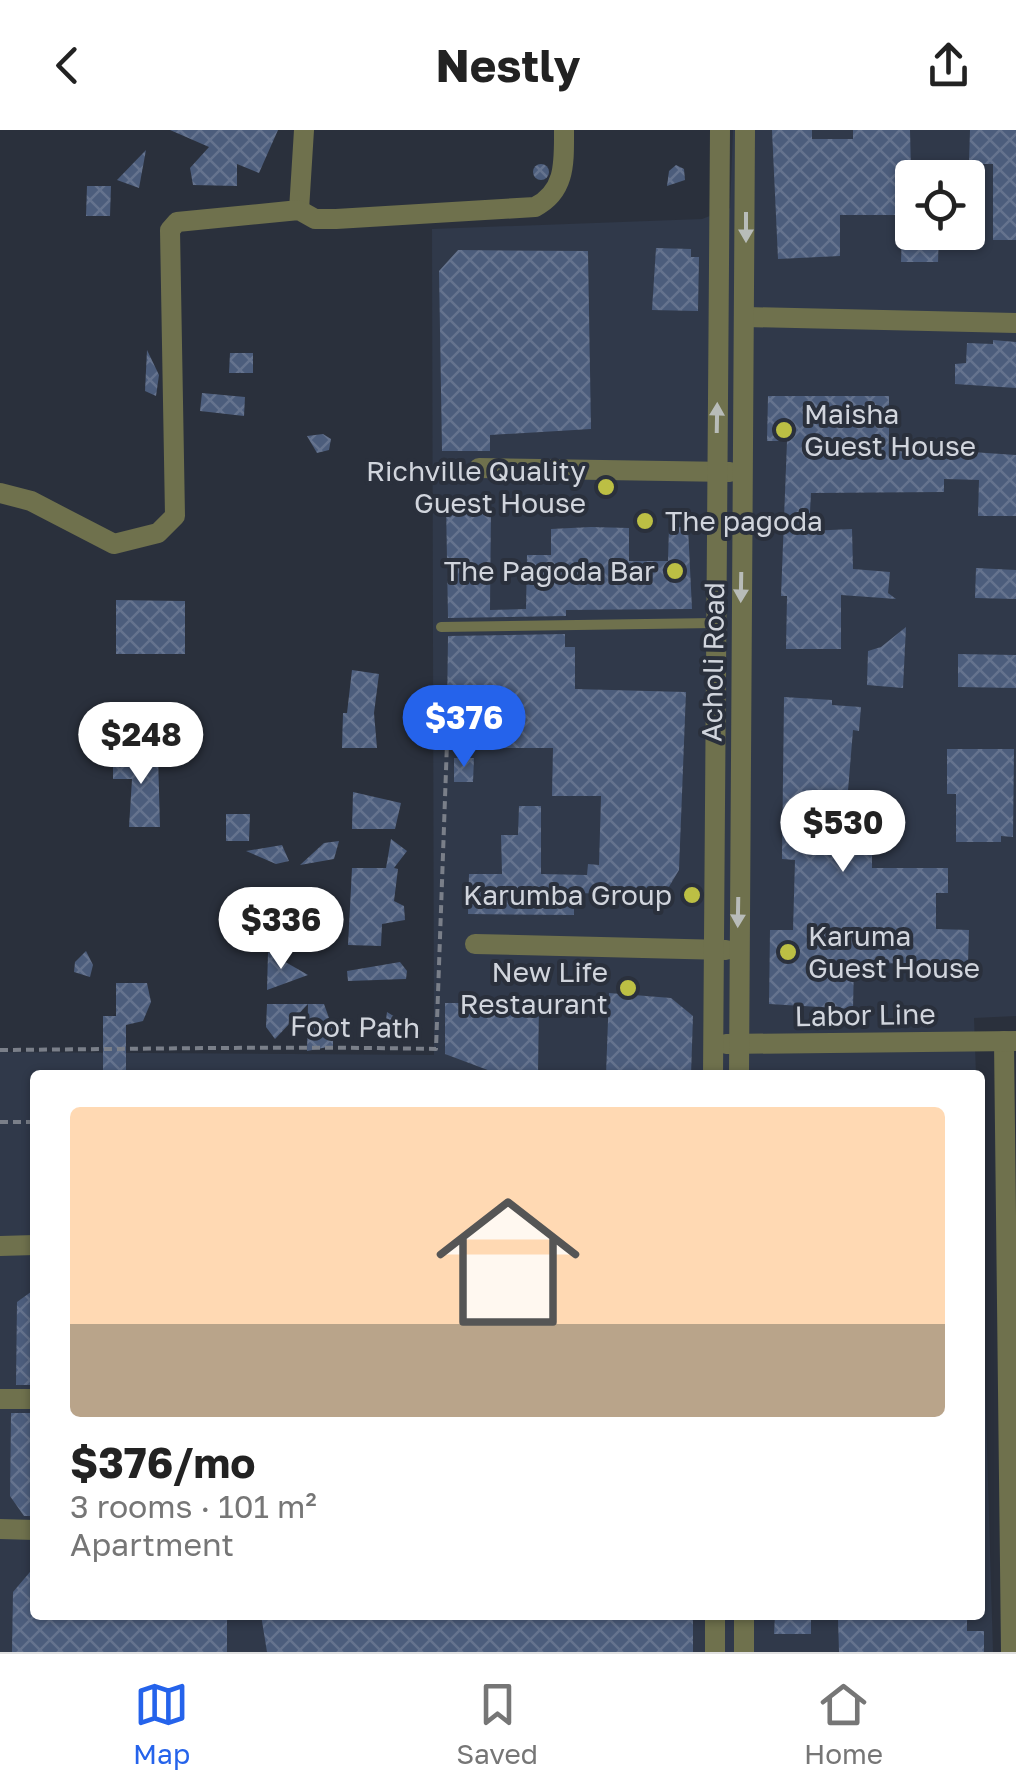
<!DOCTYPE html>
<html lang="en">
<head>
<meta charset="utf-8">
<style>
  :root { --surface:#fff; --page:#f2f2f2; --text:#222; --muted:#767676; --line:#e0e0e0; --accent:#2563eb }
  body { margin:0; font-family:"Golos Text",sans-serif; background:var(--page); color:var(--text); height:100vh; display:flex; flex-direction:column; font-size:38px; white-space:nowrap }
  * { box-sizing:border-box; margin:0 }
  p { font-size:32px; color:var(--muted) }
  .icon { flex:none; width:55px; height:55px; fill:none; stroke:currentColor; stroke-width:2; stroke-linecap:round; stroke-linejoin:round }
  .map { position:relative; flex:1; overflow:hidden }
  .side { position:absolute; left:30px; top:940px; width:955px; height:550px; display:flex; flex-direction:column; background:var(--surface); border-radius:10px; box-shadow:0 2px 8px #0004 }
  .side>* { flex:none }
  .tools { position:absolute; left:895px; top:30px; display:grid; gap:20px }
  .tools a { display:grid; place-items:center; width:90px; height:90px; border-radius:10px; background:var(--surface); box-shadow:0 2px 8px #0004; font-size:50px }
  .price { position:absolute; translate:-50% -85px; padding:0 22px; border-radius:35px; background:#fff; color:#222; font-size:32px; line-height:65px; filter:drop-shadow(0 2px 5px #0008) }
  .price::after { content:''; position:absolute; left:50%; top:60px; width:30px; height:22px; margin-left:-15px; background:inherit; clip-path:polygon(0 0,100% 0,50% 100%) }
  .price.selected { background:var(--accent); color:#fff }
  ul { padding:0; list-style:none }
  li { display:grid; align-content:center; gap:20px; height:530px; padding:0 40px }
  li+li { border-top:2px solid var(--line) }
  li span { display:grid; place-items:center; height:310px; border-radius:10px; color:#555 }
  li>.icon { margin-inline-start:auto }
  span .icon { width:180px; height:180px; fill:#fffc; stroke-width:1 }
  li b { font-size:42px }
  header { display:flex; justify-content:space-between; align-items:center; height:130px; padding:0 40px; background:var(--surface); font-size:45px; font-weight:700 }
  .menu { display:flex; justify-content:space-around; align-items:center; height:140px; border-top:2px solid var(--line); background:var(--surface); font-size:28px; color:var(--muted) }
  .menu a { display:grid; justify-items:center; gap:5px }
  .menu .selected { color:var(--accent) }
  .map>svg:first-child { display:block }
  .built { fill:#30394a; fill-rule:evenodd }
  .building { fill:url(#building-cross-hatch) }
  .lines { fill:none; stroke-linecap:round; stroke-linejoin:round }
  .path { stroke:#7a7f89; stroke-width:4; stroke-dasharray:8 5; stroke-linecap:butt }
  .service { stroke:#6f714d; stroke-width:10 }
  .minor { stroke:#6f714d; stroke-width:20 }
  .oneway { fill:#b8bcb9 }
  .poi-dot { fill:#bcbf44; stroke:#2a303c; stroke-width:4 }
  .labels { text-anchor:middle; stroke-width:8; stroke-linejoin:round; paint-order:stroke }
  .poi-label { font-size:28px; fill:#d1d5dd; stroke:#2a303c; text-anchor:end }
  .street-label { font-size:28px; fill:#d1d5dd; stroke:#2a303c }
</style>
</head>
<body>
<header><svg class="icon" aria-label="back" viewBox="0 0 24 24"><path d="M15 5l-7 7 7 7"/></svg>Nestly<svg class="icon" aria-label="share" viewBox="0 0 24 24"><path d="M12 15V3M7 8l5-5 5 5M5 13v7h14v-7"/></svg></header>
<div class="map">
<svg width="1016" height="1522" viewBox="0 0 1016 1522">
  <defs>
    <pattern id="building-cross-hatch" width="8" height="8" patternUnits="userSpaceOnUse" patternTransform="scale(2.5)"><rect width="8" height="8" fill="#4c5d7c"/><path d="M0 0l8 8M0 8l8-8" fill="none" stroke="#65738e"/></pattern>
  </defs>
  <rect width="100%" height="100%" fill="#2a303c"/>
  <path class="built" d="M733 0H1016V886L974 888 976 945H35V1485H980V1080L993 1522H0V922L434 925 432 99 702 89 730 78ZM912 48H968V102H912Z"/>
  <g class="building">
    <path d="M170 0H278L259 43 237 34V56L193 55 190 38 209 17Z"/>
    <path d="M772 0H812V9H853V0H910L912 85H840V126L778 129Z"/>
    <path d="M970 0H1016V110H993V34H969Z"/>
    <path d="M146 20 139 58 117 50Z"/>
    <circle cx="541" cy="42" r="8"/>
    <path d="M676 35 684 39 685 50 667 56 669 41Z"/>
    <path d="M87 56H111L110 86H86Z"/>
    <path d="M902 102H939L938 132H901Z"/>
    <path d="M656 118 691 119V127H699L698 181 652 180Z"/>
    <path d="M458 120 588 121 591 299 490 305V321H442L439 141Z"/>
    <path d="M993 210 1016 212V258L955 254V234L966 233 967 213 993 214Z"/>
    <path d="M147 220 159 245 156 266 145 261Z"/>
    <path d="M230 223H253V243H229Z"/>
    <path d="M202 263 245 267 244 286 200 281Z"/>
    <path d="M768 266H889V316L957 315V321L1016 325V386H978L979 350 944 349V362L811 363 809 401 852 399 853 439 890 442 888 463 896 469 841 465V519H786L787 466H781L787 311H767Z"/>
    <path d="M323 304 331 309 329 320 317 323 307 306Z"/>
    <path d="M446 372 491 377 490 480 526 479 527 425H551V399L591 397 629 398V431H668L669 397H688L692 479 566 480V486L448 488Z"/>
    <path d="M976 438 1016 440V469L975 468Z"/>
    <path d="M116 470 185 471V524H116Z"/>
    <path d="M906 497 903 558 867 555 868 521 881 517Z"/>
    <path d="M565 504V517H575V559L686 562 679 740 664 765 574 763V785L468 784 469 744H502L501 705H518L519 676H541V744L587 745 588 734 599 735 601 666H552L553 618H460L461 581H447L448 506Z"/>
    <path d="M958 524 1016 525V558L958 557Z"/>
    <path d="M352 540 379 544 374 583 377 618H342L343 583H347Z"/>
    <path d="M784 567 832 570V575L861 577 859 601 853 600 846 685 872 686V738H948V763H936V799L969 800 968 834 854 833 853 879 769 874 770 800H793L795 730 782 729Z"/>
    <path d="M947 619H1014L1013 707 1001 706V712H956V664H947Z"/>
    <path d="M113 623 158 624 160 697H129L132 649H113Z"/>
    <path d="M454 628H474L473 652H454Z"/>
    <path d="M353 662 401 673 395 699H352Z"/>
    <path d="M226 684H250L249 711H226Z"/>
    <path d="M391 709 407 721 394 738 398 739 394 771 404 776 405 790 382 794 381 816 348 815 352 738H386Z"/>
    <path d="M339 711 334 729 300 735 324 713Z"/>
    <path d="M282 715 289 731 276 734 246 721Z"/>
    <path d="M86 821 93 835 90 847 74 842 75 832Z"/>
    <path d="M268 822 308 845 267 860Z"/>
    <path d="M400 832 407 841 406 849 348 851 347 841Z"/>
    <path d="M116 853H147L151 872 143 891 126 895V945H103V886H116Z"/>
    <path d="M609 863 671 868 693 886 691 945H606Z"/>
    <path d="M445 873H539L538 945H501L445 924Z"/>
    <path d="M267 874H324L333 899V916L307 921 308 874 275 909 266 897Z"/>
    <path d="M387 882 400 890 401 904 389 906 385 898Z"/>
    <path d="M35 1159V1255H16L17 1172Z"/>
    <path d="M11 1283H35V1386H24L10 1366Z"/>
    <path d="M35 1436V1485H227V1522H12L13 1462Z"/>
    <path d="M261 1485H693V1522H267Z"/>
    <path d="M775 1485H811V1504H774Z"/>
    <path d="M903 1485H967V1501H984V1522H839L838 1489H903Z"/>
  </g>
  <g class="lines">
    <g class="path">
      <path d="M0 920C145 919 290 916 436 919L448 585"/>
      <path d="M0 992H35"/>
    </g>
    <path class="service" d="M441 497 715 493"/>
    <g class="minor">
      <path d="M299 80 304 0"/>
      <path d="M747 187 1016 193"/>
      <path d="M479 338 730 342"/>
      <path d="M0 363 31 371 114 414 158 403 175 386 170 100 177 92 299 80 315 89H336L535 77C566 61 564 32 564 0"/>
      <path d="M475 814 726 820"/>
      <path d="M1004 911 1011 1522"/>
      <path d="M726 914 1016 911"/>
      <path d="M713 945 720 0"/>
      <path d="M739 945 745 0"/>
      <path d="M0 1116 35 1115"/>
      <path d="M0 1269H35"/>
      <path d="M0 1399 35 1400"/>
      <path d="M715 1485V1522"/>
      <path d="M744 1485V1522"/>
    </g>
  </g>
  <defs><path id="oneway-solid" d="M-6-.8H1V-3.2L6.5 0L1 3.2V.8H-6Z" transform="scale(2.5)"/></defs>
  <g class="oneway">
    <use href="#oneway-solid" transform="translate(746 97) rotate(90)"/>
    <use href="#oneway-solid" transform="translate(717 288) rotate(-89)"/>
    <use href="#oneway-solid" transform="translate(741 457) rotate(91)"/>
    <use href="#oneway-solid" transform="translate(738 782) rotate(91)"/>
  </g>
  <g class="poi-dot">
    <circle cx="784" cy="300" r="10"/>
    <circle cx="606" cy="357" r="10"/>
    <circle cx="645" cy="391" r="10"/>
    <circle cx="675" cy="441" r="10"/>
    <circle cx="692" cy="765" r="10"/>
    <circle cx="788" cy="822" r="10"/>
    <circle cx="628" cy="858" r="10"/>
  </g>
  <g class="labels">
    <g class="poi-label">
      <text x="804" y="294" text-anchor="start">Maisha<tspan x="804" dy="32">Guest House</tspan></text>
      <text x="586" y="351">Richville Quality<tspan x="586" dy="32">Guest House</tspan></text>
      <text x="665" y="401" text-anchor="start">The pagoda</text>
      <text x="655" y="451">The Pagoda Bar</text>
      <text x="672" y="775">Karumba Group</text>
      <text x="808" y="816" text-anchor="start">Karuma<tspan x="808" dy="32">Guest House</tspan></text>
      <text x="608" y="852">New Life<tspan x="608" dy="32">Restaurant</tspan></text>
    </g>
    <g class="street-label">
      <text transform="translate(713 532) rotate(-89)" y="10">Acholi Road</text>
      <text transform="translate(865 885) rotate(-1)" y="10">Labor Line</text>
      <text transform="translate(355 897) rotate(1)" y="10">Foot Path</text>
    </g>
  </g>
</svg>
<div class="tools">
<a><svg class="icon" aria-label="locate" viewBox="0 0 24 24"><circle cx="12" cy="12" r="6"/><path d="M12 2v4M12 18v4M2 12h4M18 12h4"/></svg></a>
</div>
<b class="price selected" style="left:464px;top:640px">$376</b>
<b class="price" style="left:141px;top:657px">$248</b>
<b class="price" style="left:843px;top:745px">$530</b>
<b class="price" style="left:281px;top:842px">$336</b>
<section class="side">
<ul>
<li><span style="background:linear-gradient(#ffd9b3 70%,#b9a48a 0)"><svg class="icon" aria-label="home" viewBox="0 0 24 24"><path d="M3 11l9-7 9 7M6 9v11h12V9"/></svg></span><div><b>$376/mo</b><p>3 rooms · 101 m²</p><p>Apartment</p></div></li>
</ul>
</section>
</div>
<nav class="menu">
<a class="selected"><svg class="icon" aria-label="map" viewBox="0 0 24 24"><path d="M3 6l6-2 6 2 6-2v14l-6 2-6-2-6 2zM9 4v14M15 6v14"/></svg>Map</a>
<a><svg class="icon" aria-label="saved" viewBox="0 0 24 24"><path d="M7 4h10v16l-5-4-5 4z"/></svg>Saved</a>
<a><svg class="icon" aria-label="home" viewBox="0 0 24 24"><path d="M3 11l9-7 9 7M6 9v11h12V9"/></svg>Home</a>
</nav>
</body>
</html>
